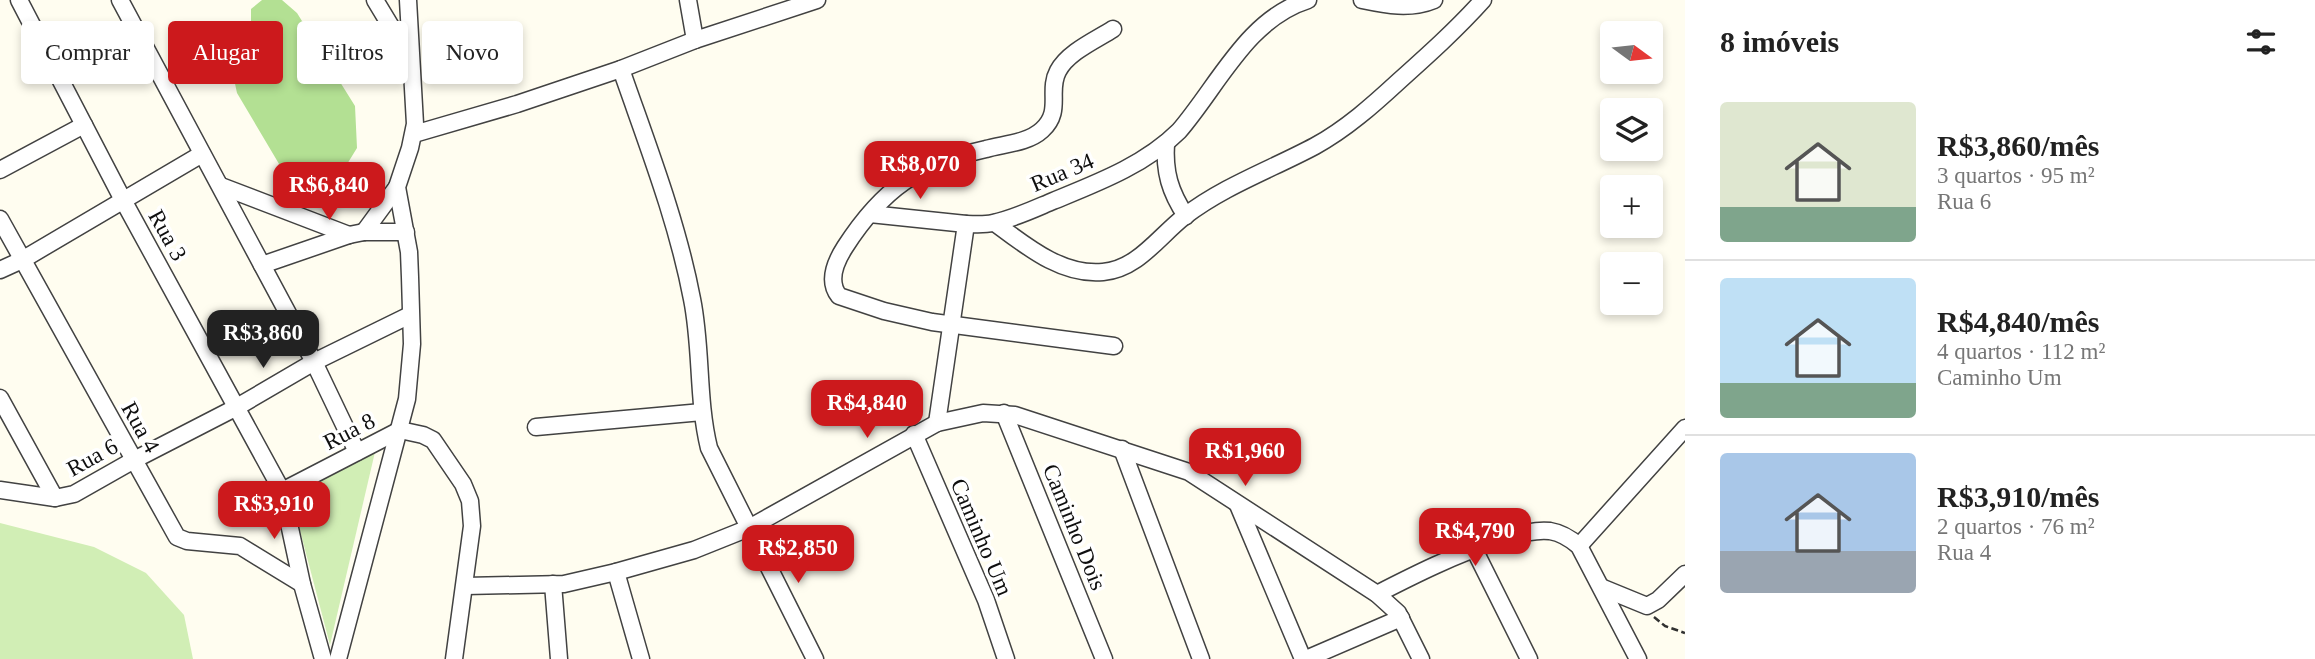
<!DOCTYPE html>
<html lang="pt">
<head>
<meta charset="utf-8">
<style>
  :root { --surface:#fff; --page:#f6f6f6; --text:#222; --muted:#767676; --line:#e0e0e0; --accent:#cc191c }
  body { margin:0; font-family:Georgia,serif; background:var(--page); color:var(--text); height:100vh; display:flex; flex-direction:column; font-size:26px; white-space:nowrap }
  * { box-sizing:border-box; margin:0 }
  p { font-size:23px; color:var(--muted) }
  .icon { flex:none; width:38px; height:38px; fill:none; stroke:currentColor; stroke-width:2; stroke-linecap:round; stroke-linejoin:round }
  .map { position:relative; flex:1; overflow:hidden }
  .drawer { display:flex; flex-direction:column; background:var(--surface); width:630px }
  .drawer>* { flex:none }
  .guide { position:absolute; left:21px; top:21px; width:665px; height:63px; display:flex; gap:14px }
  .needle { width:46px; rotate:105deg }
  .controls { position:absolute; left:1600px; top:21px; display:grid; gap:14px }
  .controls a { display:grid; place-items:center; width:63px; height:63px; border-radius:7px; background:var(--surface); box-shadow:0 4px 10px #0003; font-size:35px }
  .price { position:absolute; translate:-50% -60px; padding:0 16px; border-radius:14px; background:var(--accent); color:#fff; font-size:23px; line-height:46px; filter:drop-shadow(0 2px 4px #0008) }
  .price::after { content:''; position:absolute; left:50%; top:42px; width:21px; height:16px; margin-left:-10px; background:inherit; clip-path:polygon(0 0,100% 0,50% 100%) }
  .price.active { background:#222; color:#fff }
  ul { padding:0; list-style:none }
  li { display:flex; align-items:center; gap:21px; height:175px; padding:0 35px }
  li+li { border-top:2px solid var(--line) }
  li span { display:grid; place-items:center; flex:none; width:196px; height:140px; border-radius:7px; color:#555 }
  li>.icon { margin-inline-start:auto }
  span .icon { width:84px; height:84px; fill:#fffc; stroke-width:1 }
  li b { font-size:30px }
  h2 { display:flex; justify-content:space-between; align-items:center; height:84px; padding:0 35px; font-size:30px }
  .chip { padding:0 24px; border-radius:7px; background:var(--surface); box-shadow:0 4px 10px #0003; font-size:24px; line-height:63px }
  .chip.active { background:var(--accent); color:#fff }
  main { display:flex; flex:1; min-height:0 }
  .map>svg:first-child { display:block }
  .green { fill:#d1eeb5 }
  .forest { fill:#b3e093 }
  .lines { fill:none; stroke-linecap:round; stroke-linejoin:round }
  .minor-casing { stroke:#424242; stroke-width:19 }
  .path { stroke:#313131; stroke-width:2.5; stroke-dasharray:7 3.5; stroke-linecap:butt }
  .minor { stroke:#fff; stroke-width:16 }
  .labels { text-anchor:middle; stroke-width:7; stroke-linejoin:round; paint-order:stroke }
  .street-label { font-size:23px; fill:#0f0f0f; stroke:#fff }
</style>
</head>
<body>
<main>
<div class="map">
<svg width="1685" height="659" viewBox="0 0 1685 659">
  <rect width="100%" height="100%" fill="#fffdf0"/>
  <g class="green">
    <path d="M375 452 330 645 291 496Z"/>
    <path d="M0 523 94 547 146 573 184 615 193 659H0Z"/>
  </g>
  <path class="forest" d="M262 0H282L297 13 355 106 357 148 336 182 315 188 285 174 237 93 226 42 251 34V9Z"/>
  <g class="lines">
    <g class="minor-casing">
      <g id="minor">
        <path d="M19 0 123 200 282 491 302 584 323 659"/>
        <path d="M120 0 314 362 357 452"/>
        <path d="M375 0 410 58"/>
        <path d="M688 0 695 40"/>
        <path d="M1362 0C1386 5 1410 10 1434 0"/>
        <path d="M1113 29C1096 40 1068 52 1058 71 1047 91 1063 111 1042 130 1028 143 1004 144 986 149 919 164 883 188 845 247 836 261 827 281 839 296L884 311 932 322 1114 346"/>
        <path d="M621 69C647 144 677 220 692 299 702 348 697 399 709 448L815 659"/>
        <path d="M414 134 517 104 621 69 695 40 817 0"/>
        <path d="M1166 143C1164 172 1170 192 1186 216"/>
        <path d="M0 170 84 125"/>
        <path d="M221 186 349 235"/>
        <path d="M870 214 966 224"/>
        <path d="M0 219 177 537 187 541 240 546 302 584"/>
        <path d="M995 223C1026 246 1062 276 1103 272 1138 269 1159 236 1185 216 1224 186 1272 169 1315 146 1346 129 1373 105 1399 81 1428 55 1457 29 1483 0"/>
        <path d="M364 232 397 187"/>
        <path d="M262 265 349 235 364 232H406"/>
        <path d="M0 270 22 260 202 154"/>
        <path d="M0 398 55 498"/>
        <path d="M1004 413 1104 659"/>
        <path d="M937 423 966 224C975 224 984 225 993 223 1013 219 1034 209 1053 201 1097 183 1145 165 1179 131 1218 86 1247 19 1308 0"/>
        <path d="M536 427 702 412"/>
        <path d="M400 430 423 435 433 440 463 484 470 501 472 526 454 659"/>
        <path d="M914 434 986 600 1006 659"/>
        <path d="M1122 449 1201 659"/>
        <path d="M0 490 55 498 74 494 134 460 237 407 314 362 410 315"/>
        <path d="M282 491 400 430"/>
        <path d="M1238 505 1303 659"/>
        <path d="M1579 546 1685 428"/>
        <path d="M1474 549 1529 659"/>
        <path d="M616 572 641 659"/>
        <path d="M553 584 559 659"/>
        <path d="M465 586 564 584 616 572 694 550 749 528 937 423 983 413 1015 415 1189 472 1377 594 1398 613 1421 659"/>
        <path d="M1603 588 1647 606 1658 600 1685 574"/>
        <path d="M1377 594C1416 574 1454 555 1497 541 1514 536 1533 529 1550 531 1562 533 1571 539 1579 546L1638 659"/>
        <path d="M338 659 407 399 412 344 410 277 409 252 397 187 410 148 415 124 408 0"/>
        <path d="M1306 659 1401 618"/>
      </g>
    </g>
    <path class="path" d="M1654 617 1665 626 1685 633"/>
    <use href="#minor" class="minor"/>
  </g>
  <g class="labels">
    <g class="street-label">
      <text transform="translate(1062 172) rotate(-23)" y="8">Rua 34</text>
      <text transform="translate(168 235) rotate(61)" y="8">Rua 3</text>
      <text transform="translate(141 427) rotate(61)" y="8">Rua 4</text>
      <text transform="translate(349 431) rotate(-27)" y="8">Rua 8</text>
      <text transform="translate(92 457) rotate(-29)" y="8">Rua 6</text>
      <text transform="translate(1075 527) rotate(68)" y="8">Caminho Dois</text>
      <text transform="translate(982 537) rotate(67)" y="8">Caminho Um</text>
    </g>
  </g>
</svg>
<div class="controls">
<a><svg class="needle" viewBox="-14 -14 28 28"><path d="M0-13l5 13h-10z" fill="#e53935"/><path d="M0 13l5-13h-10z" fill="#767676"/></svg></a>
<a><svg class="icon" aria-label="layers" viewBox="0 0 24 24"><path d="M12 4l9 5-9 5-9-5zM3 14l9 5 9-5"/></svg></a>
<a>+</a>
<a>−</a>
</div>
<b class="price" style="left:920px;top:201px">R$8,070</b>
<b class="price" style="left:329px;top:222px">R$6,840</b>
<b class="price active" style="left:263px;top:370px">R$3,860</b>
<b class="price" style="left:867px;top:440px">R$4,840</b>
<b class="price" style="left:1245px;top:488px">R$1,960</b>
<b class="price" style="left:274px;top:541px">R$3,910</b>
<b class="price" style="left:1475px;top:568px">R$4,790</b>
<b class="price" style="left:798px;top:585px">R$2,850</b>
<div class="guide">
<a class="chip">Comprar</a>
<a class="chip active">Alugar</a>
<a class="chip">Filtros</a>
<a class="chip">Novo</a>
</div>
</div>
<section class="drawer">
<h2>8 imóveis<svg class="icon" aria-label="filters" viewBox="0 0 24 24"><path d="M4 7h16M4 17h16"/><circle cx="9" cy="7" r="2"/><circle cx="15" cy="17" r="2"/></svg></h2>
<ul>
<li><span style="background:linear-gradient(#dfe7d0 75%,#7fa58c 0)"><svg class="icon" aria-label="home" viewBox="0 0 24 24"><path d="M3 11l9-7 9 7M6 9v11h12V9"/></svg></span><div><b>R$3,860/mês</b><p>3 quartos · 95 m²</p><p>Rua 6</p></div></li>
<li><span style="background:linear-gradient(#bfe0f5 75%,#7fa58c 0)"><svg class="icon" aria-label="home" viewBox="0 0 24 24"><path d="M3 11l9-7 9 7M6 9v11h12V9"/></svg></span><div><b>R$4,840/mês</b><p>4 quartos · 112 m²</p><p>Caminho Um</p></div></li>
<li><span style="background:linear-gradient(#a9c7e8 70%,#9aa5b1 0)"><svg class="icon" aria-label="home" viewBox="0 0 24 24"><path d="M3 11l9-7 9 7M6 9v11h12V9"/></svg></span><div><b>R$3,910/mês</b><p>2 quartos · 76 m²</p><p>Rua 4</p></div></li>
</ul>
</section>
</main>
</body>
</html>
